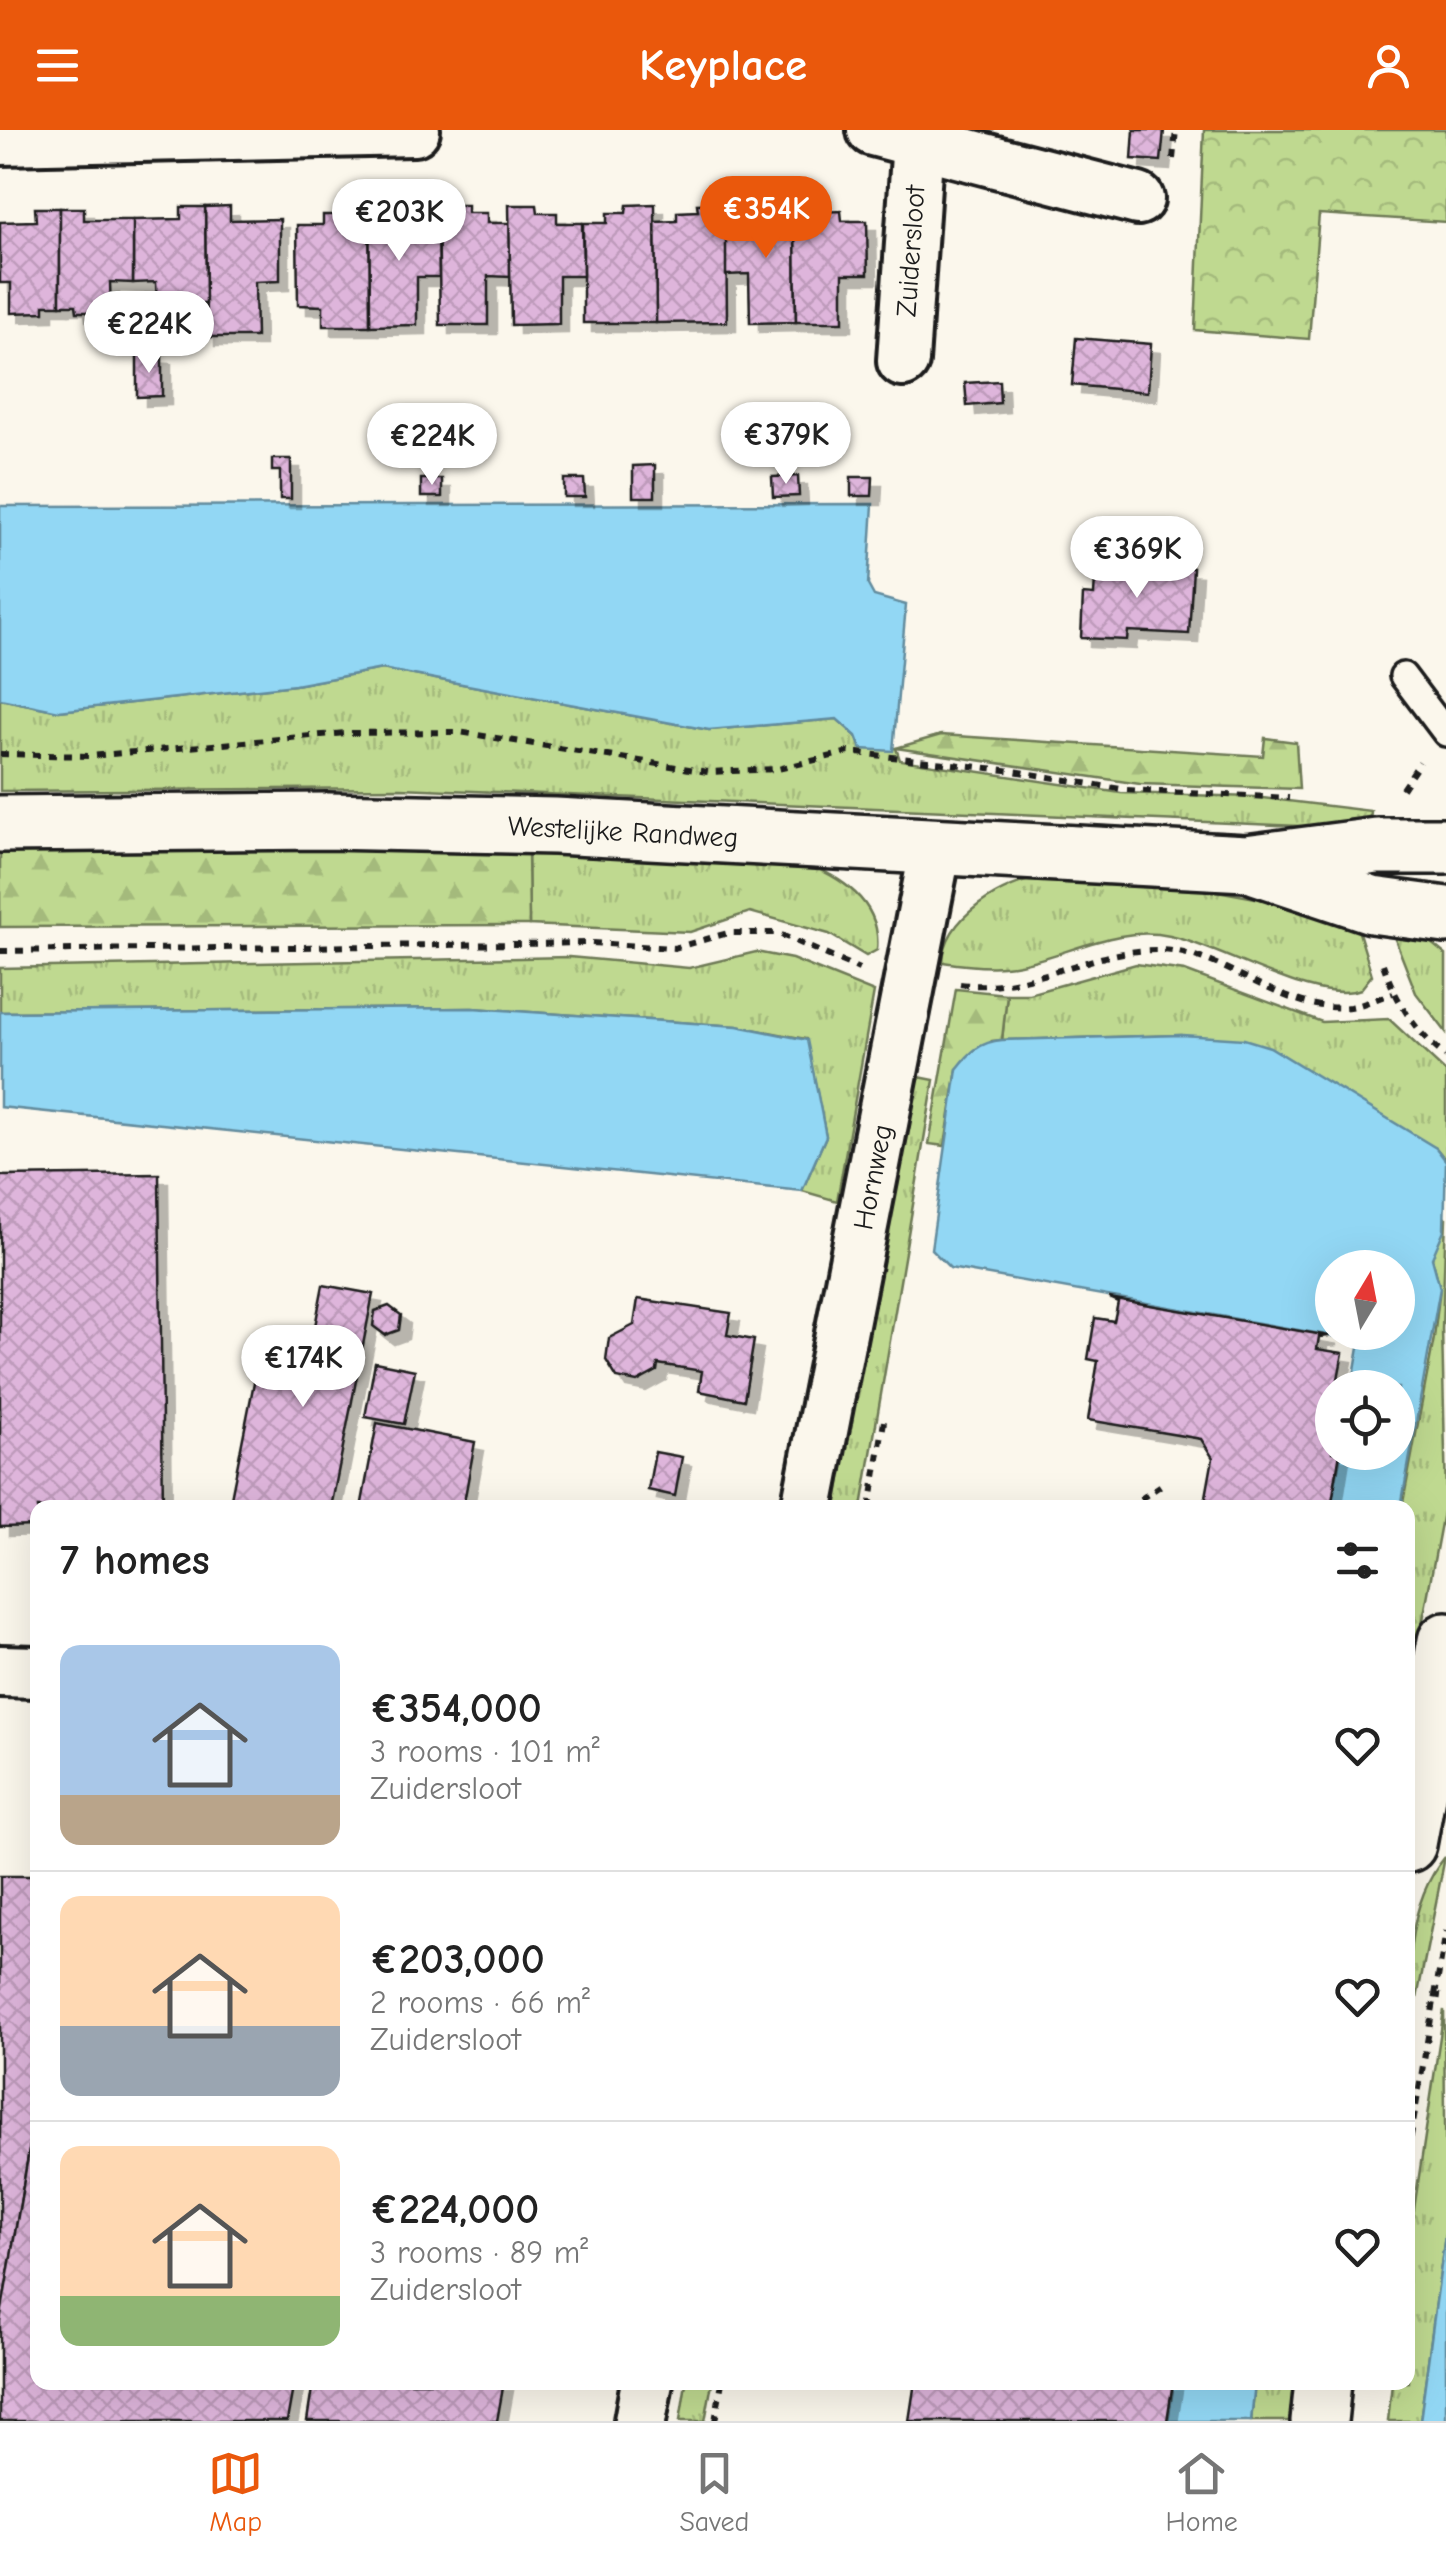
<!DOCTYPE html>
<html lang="en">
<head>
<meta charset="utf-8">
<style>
  :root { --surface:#fff; --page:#f6f6f6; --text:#222; --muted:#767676; --line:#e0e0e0; --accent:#ea580c }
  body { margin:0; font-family:"Comic Neue",sans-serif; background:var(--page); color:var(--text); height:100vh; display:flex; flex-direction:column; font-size:38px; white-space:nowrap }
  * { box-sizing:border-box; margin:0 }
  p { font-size:32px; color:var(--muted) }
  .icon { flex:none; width:55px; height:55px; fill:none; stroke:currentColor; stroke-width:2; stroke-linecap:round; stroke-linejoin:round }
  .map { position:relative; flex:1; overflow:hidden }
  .sheet { position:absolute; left:30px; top:1370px; width:1385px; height:890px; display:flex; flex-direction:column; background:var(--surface); border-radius:20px; box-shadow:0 10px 40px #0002 }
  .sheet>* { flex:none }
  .needle { width:65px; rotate:10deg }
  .buttons { position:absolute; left:1315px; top:1120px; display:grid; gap:20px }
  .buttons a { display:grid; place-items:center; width:100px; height:100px; border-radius:50%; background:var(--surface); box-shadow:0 10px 40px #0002; font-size:50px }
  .price { position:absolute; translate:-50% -85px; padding:0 22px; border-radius:35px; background:#fff; color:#222; font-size:32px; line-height:65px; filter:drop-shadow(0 2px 5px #0008) }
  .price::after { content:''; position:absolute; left:50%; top:60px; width:30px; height:22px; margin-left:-15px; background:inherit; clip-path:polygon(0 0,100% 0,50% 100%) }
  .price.selected { background:var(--accent); color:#fff }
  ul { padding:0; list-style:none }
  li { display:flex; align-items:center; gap:30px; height:250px; padding:0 30px }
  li+li { border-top:2px solid var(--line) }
  li span { display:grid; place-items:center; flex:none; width:280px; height:200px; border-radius:20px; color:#555 }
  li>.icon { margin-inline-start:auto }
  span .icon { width:120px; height:120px; fill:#fffc; stroke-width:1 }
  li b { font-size:42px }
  h2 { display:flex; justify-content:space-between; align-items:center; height:120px; padding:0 30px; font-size:42px }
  header { display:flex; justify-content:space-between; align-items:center; height:130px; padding:0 30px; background:var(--accent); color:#fff; font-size:45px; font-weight:700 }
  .tabs { display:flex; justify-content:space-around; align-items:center; height:140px; border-top:2px solid var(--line); background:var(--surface); font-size:28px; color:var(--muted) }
  .tabs a { display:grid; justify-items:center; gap:5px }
  .tabs .selected { color:var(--accent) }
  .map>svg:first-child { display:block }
  .grass { fill:url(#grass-tufts); stroke:#6e7a56; stroke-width:2.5 }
  .forest { fill:url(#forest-firs); stroke:#6e7a56; stroke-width:2.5 }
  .park { fill:url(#park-crowns); stroke:#6e7a56; stroke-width:2.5 }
  .water { fill:#92d7f4; stroke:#638c9e; stroke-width:2.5; fill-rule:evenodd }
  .building { fill:url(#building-cross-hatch); stroke:#1c1c1c; stroke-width:2.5; filter:url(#shadow) }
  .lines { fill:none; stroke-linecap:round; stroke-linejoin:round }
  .lane-casing { stroke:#1c1c1c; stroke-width:32 }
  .street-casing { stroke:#1c1c1c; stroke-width:58 }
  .secondary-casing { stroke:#1c1c1c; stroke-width:62 }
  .path { stroke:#1c1c1c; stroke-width:6; stroke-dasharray:8 8; stroke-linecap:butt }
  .lane { stroke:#fbf7ec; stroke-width:25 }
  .street { stroke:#fbf7ec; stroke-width:50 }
  .secondary { stroke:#fbf7ec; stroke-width:55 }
  .labels { text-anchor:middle; stroke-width:8; stroke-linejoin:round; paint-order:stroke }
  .street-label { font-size:28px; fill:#1c1c1c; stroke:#fbf7ec }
</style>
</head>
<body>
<header><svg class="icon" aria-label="menu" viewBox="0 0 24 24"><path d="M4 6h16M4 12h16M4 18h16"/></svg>Keyplace<svg class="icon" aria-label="person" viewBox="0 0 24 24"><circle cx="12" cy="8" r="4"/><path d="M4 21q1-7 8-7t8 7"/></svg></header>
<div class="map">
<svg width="1446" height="2291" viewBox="0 0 1446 2291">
  <defs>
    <pattern id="grass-tufts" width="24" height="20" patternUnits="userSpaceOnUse" patternTransform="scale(2.5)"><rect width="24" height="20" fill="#bfd990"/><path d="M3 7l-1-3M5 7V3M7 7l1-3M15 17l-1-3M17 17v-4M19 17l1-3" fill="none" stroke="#a4ba7c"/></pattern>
    <pattern id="forest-firs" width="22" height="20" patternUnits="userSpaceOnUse" patternTransform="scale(2.5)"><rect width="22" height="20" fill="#bfd990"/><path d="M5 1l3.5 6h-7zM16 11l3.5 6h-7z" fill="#a4ba7c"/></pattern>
    <pattern id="park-crowns" width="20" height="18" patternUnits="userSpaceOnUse" patternTransform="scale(2.5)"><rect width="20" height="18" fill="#bfd990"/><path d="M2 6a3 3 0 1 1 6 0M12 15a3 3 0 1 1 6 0" fill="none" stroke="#a4ba7c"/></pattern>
    <pattern id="building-cross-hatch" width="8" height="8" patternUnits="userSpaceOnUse" patternTransform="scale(2.5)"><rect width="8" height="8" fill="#deb5db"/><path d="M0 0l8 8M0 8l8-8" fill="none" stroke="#be9bbb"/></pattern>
    <filter id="shadow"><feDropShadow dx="9" dy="9" stdDeviation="0" flood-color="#0004"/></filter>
  </defs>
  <rect width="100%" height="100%" fill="#fbf7ec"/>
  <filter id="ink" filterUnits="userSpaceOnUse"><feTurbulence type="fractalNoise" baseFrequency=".01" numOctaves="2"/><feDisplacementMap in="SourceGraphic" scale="20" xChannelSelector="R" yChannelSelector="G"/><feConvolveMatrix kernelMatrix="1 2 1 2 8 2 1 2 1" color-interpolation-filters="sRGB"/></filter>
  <g filter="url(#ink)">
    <g class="grass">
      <path d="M382 539 709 600 837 589 856 606 862 619 896 618 900 630 1121 663 1254 667 1371 681 1369 699 401 658 0 661V569L59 581 295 555Z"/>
      <path d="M528 718 800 731C839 746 882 771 877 820L866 826 829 804 750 782 690 802 529 795Z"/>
      <path d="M1044 747 1206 759 1354 786 1372 845 1361 859C1316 876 1220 816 1170 806 1117 795 1071 824 1020 834 995 839 968 836 943 832 944 787 1004 752 1044 747Z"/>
      <path d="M1391 799 1424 807 1446 825V902L1416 863Z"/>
      <path d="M756 822 792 829 874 862 837 1071 802 1061 826 1006 806 909 737 896 472 878 0 882V838L569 827 689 838Z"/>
      <path d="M1136 834 1185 841 1322 892 1389 889 1446 942V1030L1436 1018 1182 905 1002 910 1007 864H1029Z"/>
      <path d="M909 945 934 950 862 1377 836 1378Z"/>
      <path d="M1446 1087 1442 1199 1446 1366 1408 1571V1378H1402L1434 1208 1440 1158 1432 1128Z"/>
      <path d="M1445 1727 1408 1914C1407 1853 1404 1776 1445 1727Z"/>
      <path d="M1444 1880 1446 2098 1420 2291H1388L1392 2253 1408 2252V2119Z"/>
      <path d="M686 2253H712L705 2291H680Z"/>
      <path d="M1255 2253H1295L1291 2291H1251Z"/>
    </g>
    <g class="forest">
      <path d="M941 605 1263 626 1265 608 1296 612 1299 659 1140 654 896 618Z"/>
      <path d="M528 718 529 795 0 797V719Z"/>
      <path d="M956 859 1007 864 1002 910 992 911 957 939 945 1016 929 1014Z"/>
    </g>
    <path class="park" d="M1204 0H1446V92L1319 84 1309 209 1195 200Z"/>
    <g class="water">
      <path d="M873 374 868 455 874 466 906 475 893 621 861 619 856 606 837 589 709 600 382 539 295 555 59 581 0 569V376Z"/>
      <path d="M472 878 737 896 807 910 826 1006 802 1061 0 977V882Z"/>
      <path d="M1182 905 1244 909 1270 917 1436 1018 1446 1031 1444 1100 1432 1128 1440 1158 1401 1377H1331L1341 1323 1398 1322V1258L1352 1257 1360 1211 950 1138 931 1119 957 939C970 922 980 912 1002 910ZM1332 1138H1398V1202H1332Z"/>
      <path d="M1446 2098V2291H1420Z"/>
      <path d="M1174 2253H1255L1251 2291H1168Z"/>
    </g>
    <g class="building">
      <path d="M1134 0H1164L1161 31 1132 29Z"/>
      <path d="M726 73 727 192 656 193 655 92 677 91V82L698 81 697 74Z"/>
      <path d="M768 73H795L796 192 750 193 749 144 726 145V91H749V81H769Z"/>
      <path d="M795 73H821V82L841 81 842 91H867L868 144H843V192H796Z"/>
      <path d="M655 74 656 193H583V93H607V83H626L627 75Z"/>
      <path d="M396 75V84H416V93H438L439 147H417V195L370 196 369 76Z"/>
      <path d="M438 75H467V83H487V93H510V147L488 146V195H440Z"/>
      <path d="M509 75H537L538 83H557V93H582L583 146H559V194L511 195Z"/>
      <path d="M230 76V90L280 89V151L255 152 256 207H206L205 77Z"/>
      <path d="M342 76H369L370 196H323V176L298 175 297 95H323V85H342Z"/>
      <path d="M181 77H205L206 174H190V182L157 181 156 152 133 153V90L181 89Z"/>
      <path d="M35 78H60V175H44V182L11 183V153H0V92L36 91Z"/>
      <path d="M60 78H84V90H133V153L110 152 111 182H77L76 175H60Z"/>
      <path d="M1076 208 1151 214 1148 262 1072 255Z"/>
      <path d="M137 224 162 225V266L137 267Z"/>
      <path d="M999 251 1000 273 967 276 965 253Z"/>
      <path d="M272 329H291V369H280V341H272Z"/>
      <path d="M655 335V367H633V336Z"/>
      <path d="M798 346 799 366 773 367 772 347Z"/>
      <path d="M851 347H873L872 366H851Z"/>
      <rect x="421" y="349" width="21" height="18"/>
      <path d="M564 349H584L585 367H564Z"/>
      <path d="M1096 432 1193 438 1189 504 1128 501 1127 510 1081 508 1083 464 1094 465Z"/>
      <path d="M159 1044 163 1378H38V1396L0 1397V1046Z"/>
      <path d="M323 1155 373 1164 331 1378H229L263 1207 311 1217Z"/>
      <path d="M1109 1168 1329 1206 1319 1207 1317 1219 1343 1223 1338 1249 1350 1251 1354 1242 1352 1258H1332V1322H1340L1331 1378H1204L1213 1328 1201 1309 1088 1290 1098 1231 1088 1229 1095 1188 1114 1191 1118 1172Z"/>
      <path d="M638 1169 731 1183 727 1205 754 1210 744 1270 699 1261 702 1241 658 1234 657 1241 637 1252 617 1248 606 1230 609 1208 634 1195Z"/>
      <path d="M389 1176 401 1185 399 1200 385 1205 373 1196 375 1181Z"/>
      <path d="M375 1232 415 1240 404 1294 365 1287Z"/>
      <path d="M377 1293 475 1312 463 1378H361Z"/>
      <path d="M655 1322 682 1327 675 1366 648 1360Z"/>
      <path d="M0 1746H38V1968L0 2191Z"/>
      <path d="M38 1968V2252H294L287 2291H0V2191Z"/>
      <path d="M313 2252H504L497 2291H307Z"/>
      <path d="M915 2252 1032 2253 1173 2252 1167 2291H909Z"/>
    </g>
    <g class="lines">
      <g class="lane-casing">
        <path id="lane" d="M1403 546 1446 603"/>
      </g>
      <g class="street-casing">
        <g id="street">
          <path d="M873 0 1138 69"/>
          <path d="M0 9 414 0"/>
          <path d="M903 231 918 11"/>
          <path d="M807 1378 936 717"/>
          <path d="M0 1541 38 1542"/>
          <path d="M640 2291 647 2252"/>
        </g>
      </g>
      <g class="secondary-casing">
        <g id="secondary">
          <path d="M0 694 328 691 555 696 1246 733 1377 716H1446"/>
          <path d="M1258 737 1372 775 1446 785"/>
          <path d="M1408 1714 1446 1511"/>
          <path d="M1319 2291 1323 2252"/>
        </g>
      </g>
      <g class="path">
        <path d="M1173 29 1176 0"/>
        <path d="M0 624 90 626 345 603 459 602 708 642 778 639 849 622 1014 641 1126 660 1289 668"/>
        <path d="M1402 659 1420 632"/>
        <path d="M0 821 591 813 674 818 728 803H777L859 839"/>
        <path d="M1383 834C1395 869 1416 904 1446 926"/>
        <path d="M960 854C1032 863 1090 818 1161 820 1228 823 1282 884 1350 877 1364 875 1380 867 1393 863"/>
        <path d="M870 1378 885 1285"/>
        <path d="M1127 1378 1163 1354"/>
        <path d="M1433 1865 1446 1867"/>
        <path d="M1408 2023 1446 1801"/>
        <path d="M715 2291 722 2252"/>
      </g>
      <use href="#lane" class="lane"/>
      <use href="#street" class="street"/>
      <use href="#secondary" class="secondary"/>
    </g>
  </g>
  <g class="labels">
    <g class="street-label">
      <text transform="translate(910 121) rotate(-86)" y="10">Zuidersloot</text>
      <text transform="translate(623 701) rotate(3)" y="10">Westelijke Randweg</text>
      <text transform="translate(872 1047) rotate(-79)" y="10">Hornweg</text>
    </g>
  </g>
</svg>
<div class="buttons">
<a><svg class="needle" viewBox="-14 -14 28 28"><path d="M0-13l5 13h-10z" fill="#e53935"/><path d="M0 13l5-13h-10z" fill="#767676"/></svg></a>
<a><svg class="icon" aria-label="locate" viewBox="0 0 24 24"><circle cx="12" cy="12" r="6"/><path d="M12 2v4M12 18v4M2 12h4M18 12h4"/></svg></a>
</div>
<b class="price selected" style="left:766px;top:131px">€354K</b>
<b class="price" style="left:399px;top:134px">€203K</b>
<b class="price" style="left:149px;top:246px">€224K</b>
<b class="price" style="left:786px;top:357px">€379K</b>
<b class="price" style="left:432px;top:358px">€224K</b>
<b class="price" style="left:1137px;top:471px">€369K</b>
<b class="price" style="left:303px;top:1280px">€174K</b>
<section class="sheet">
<h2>7 homes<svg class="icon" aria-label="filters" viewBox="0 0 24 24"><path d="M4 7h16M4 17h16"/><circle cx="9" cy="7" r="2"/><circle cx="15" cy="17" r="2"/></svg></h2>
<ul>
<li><span style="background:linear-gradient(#a9c7e8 75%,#b9a48a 0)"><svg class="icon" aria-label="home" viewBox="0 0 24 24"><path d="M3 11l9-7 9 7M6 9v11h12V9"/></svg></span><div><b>€354,000</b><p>3 rooms · 101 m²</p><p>Zuidersloot</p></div><svg class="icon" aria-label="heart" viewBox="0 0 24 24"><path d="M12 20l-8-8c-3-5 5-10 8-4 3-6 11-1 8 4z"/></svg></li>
<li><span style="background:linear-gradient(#ffd9b3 65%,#9aa5b1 0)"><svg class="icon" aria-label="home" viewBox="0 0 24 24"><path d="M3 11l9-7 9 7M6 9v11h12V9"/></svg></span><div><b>€203,000</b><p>2 rooms · 66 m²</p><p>Zuidersloot</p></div><svg class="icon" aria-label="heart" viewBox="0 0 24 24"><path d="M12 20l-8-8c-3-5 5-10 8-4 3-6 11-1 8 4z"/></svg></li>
<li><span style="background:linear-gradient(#ffd9b3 75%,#8fb573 0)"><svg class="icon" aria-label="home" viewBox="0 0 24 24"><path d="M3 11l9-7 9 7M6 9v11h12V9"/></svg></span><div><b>€224,000</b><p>3 rooms · 89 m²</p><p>Zuidersloot</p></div><svg class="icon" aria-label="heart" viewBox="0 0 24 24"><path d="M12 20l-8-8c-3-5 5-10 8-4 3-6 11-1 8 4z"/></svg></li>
</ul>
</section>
</div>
<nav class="tabs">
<a class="selected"><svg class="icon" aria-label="map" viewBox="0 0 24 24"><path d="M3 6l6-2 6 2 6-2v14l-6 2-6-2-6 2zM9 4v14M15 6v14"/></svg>Map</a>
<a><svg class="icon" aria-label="saved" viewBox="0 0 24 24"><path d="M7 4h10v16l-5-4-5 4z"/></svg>Saved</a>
<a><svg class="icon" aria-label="home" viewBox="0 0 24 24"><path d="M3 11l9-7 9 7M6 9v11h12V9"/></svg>Home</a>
</nav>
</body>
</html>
